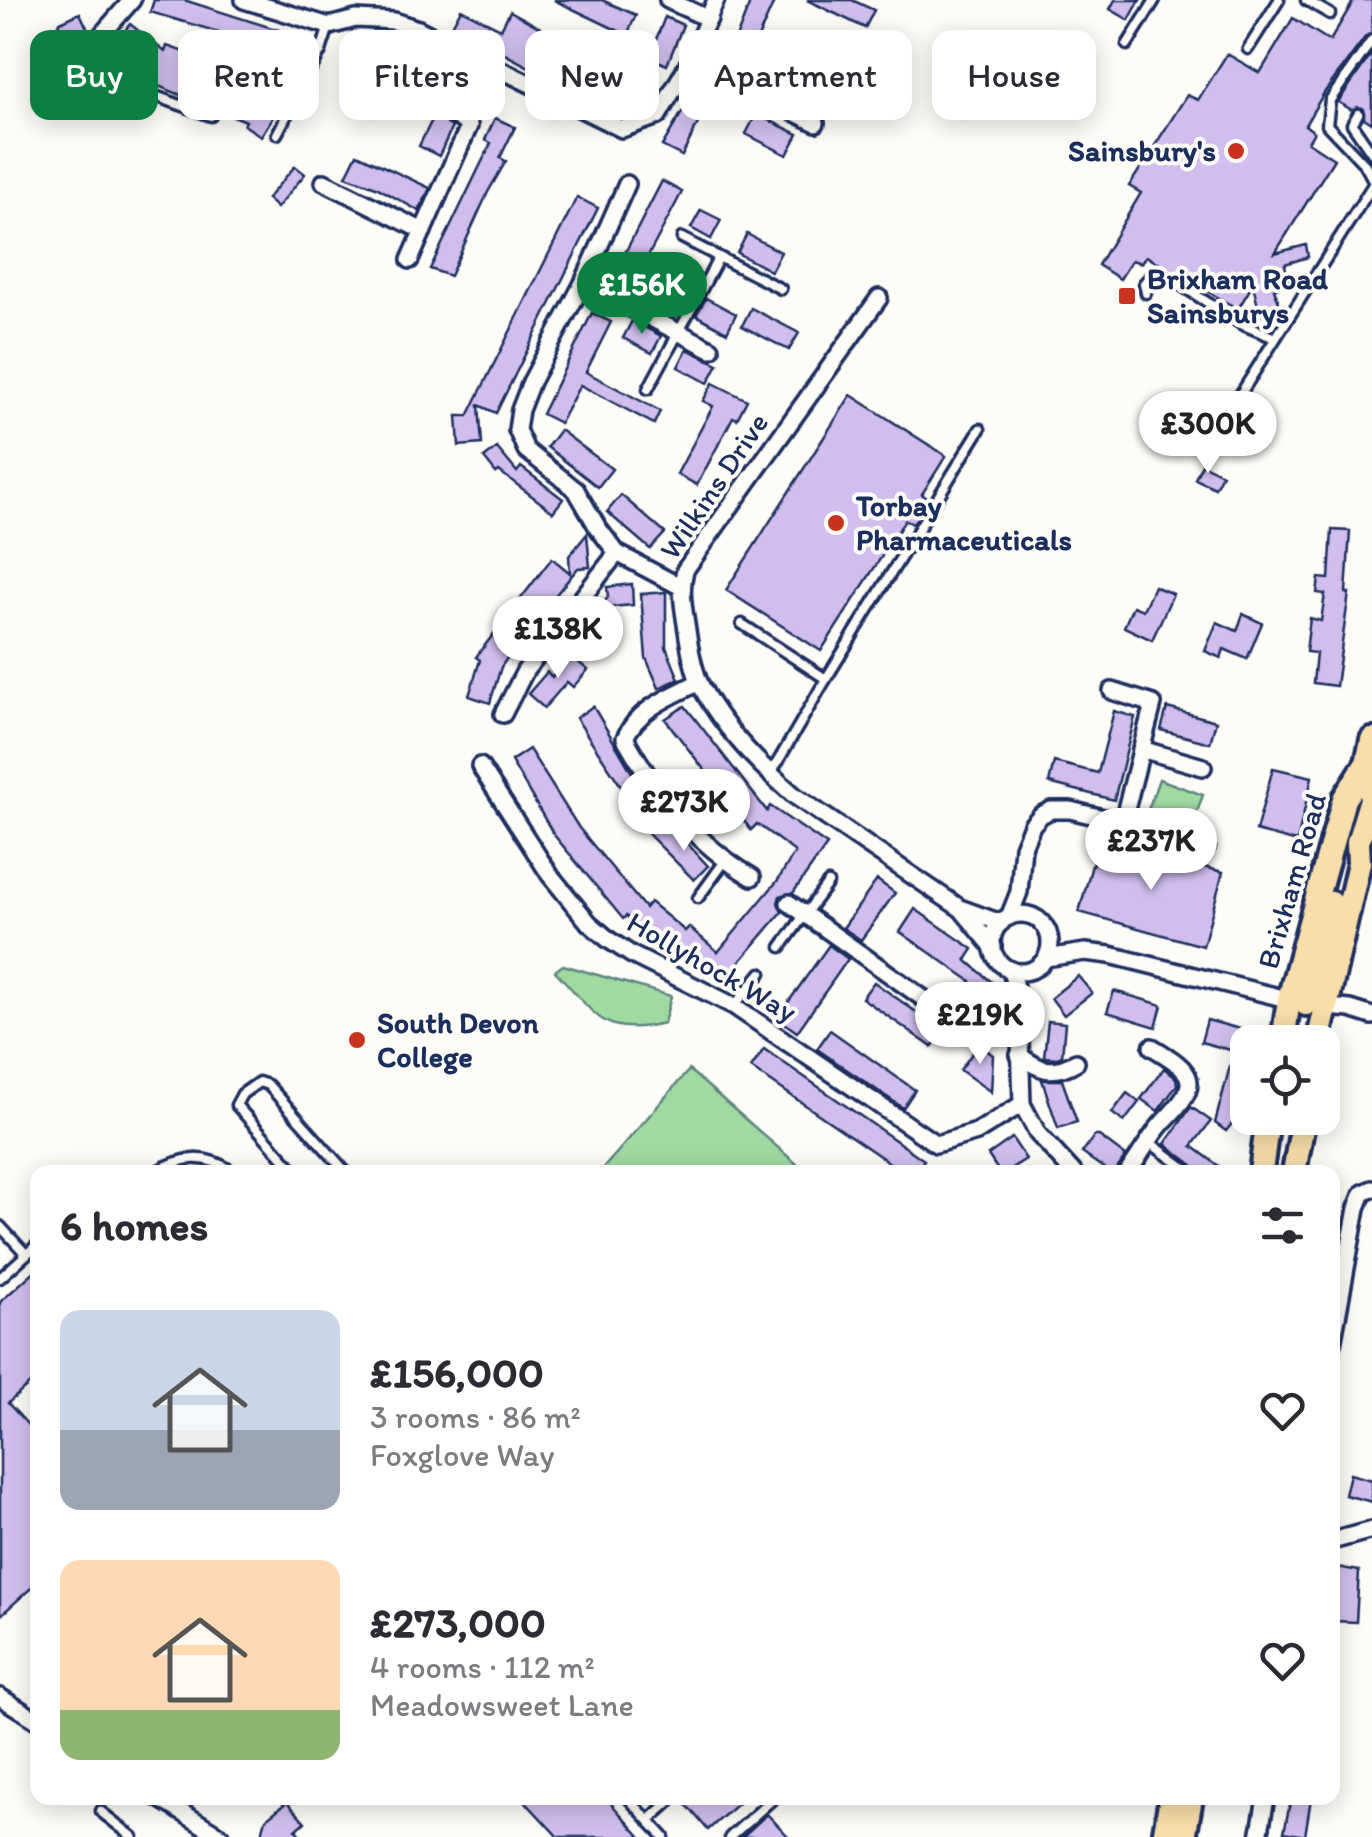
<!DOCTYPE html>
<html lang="en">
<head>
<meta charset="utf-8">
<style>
  :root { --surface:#fff; --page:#f2f2f3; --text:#2b2b33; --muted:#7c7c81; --accent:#0b8043 }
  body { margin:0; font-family:Itim,sans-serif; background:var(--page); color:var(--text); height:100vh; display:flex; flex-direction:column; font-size:38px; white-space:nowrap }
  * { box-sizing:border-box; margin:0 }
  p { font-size:32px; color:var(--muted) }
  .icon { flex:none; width:55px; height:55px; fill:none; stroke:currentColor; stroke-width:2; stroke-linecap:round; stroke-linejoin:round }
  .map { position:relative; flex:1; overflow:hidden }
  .drawer { position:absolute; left:30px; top:1165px; width:1310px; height:640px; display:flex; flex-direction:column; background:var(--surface); border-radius:20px; box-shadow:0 5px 25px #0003 }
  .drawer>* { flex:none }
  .top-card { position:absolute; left:30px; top:30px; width:1312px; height:90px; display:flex; gap:20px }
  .fabs { position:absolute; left:1230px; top:1025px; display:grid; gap:20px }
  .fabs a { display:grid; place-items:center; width:110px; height:110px; border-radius:20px; background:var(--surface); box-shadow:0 5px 25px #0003; font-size:50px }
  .price { position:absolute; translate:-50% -85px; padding:0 22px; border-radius:35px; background:#fff; color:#222; font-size:32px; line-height:65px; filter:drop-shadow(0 2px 5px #0008) }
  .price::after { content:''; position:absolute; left:50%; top:60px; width:30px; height:22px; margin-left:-15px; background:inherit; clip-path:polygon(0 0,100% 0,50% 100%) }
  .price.active { background:var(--accent); color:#fff }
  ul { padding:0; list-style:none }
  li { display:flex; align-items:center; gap:30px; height:250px; padding:0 30px }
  li span { display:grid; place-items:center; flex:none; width:280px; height:200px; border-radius:20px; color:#555 }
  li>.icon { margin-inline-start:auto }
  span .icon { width:120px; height:120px; fill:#fffc; stroke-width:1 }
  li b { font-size:42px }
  h2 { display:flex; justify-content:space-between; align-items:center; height:120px; padding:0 30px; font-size:42px }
  .tag { padding:0 35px; border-radius:20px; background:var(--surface); box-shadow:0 5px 25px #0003; font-size:35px; line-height:90px }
  .tag.active { background:var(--accent); color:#fff }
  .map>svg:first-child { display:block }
  .green { fill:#9fdba1; stroke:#5d8580; stroke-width:2.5 }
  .building { fill:#d1beee; stroke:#1b2f5e; stroke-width:2.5 }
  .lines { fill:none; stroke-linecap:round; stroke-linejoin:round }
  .lane-casing { stroke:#1b2f5e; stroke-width:15 }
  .street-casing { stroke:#1b2f5e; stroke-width:22 }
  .primary-casing { stroke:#1b2f5e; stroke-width:30 }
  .lane { stroke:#fdfcf7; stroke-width:8 }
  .street { stroke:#fdfcf7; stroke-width:15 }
  .primary { stroke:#f9deab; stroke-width:22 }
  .poi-dot { fill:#c8321e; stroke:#fdfcf7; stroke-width:4 }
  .labels { text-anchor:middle; stroke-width:8; stroke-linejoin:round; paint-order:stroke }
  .poi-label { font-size:30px; font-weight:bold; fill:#1b2f5e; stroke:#fdfcf7; text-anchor:start }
  .street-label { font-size:30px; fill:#1b2f5e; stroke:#fdfcf7 }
</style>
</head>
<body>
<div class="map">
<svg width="1372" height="1837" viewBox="0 0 1372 1837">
  <rect width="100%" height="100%" fill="#fdfcf7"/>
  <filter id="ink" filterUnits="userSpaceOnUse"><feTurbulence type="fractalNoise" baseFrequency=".01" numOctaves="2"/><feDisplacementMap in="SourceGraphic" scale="20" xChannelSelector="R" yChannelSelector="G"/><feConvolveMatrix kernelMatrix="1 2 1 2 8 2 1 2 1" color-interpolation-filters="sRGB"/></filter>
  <g filter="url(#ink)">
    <g class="green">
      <path d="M1159 779 1203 795 1192 826 1148 810Z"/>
      <path d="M563 965 671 996 664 1023C600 1038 597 1014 555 971Z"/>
      <path d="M689 1070 806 1172H600Z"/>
    </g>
    <g class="building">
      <path d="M154 0H184L297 36 314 47 304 66 285 54 237 38 230 58 215 53 222 33 150 12Z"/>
      <path d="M554 0H602L636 15 627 35Z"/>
      <path d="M751 0H775L753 49 735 41Z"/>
      <path d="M807 0H852L874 10 865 28Z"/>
      <path d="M1115 0H1140L1129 20 1110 9Z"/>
      <path d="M1354 0H1372V33L1366 36 1324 93 1305 125 1314 132 1308 142 1334 159 1275 253 1306 245 1308 257 1285 264 1288 283 1274 289 1280 305 1276 312 1260 316 1253 284 1238 309 1146 256 1141 263 1132 260 1120 279 1098 265 1141 193 1129 186 1187 95 1198 100 1227 54 1260 73 1293 18 1330 41Z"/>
      <path d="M461 9 501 29 510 11 566 42 616 63 609 80 632 90 634 85 646 91 637 110 561 84 452 26Z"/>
      <path d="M80 13 89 32 67 42 58 23Z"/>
      <path d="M665 17 683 25 667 65 649 57Z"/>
      <path d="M130 24 165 52 167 46 222 65 215 85 240 97 244 90 263 101 258 108 273 117 261 136 244 125 246 121 128 74 105 55Z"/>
      <path d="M783 49 840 76 830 97 773 69Z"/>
      <path d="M1372 53V123L1364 118 1363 108 1357 107 1352 110 1338 102Z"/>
      <path d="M360 72 403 93 394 112 351 91Z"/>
      <path d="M698 85 719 96 708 118 702 115 682 156 662 146Z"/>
      <path d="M756 114 798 134 787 155 746 134Z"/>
      <path d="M434 116 452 127 439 156 419 146Z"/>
      <path d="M495 118 515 127 500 158 506 161 488 192 450 276 430 269 491 143 485 140Z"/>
      <path d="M357 154 430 188 419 211 376 187 346 176Z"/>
      <path d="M295 166 305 174 277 208 267 199Z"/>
      <path d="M662 181 682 192 646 260 641 258 625 289 610 282Z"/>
      <path d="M577 197 598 208 496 413 479 405 482 444 459 446 457 416H468Z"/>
      <path d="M701 210 721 220 711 239 691 228Z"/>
      <path d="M747 234 781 252 771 271 737 253Z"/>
      <path d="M663 275 692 291 683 308 654 293Z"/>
      <path d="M706 298 736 314 727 332 696 315Z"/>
      <path d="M751 308 799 333 789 350 742 326Z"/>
      <path d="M592 313 611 322 586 372 660 411 654 424 580 385 560 423 542 414Z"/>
      <path d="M632 321 661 336 652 353 623 338Z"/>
      <path d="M687 349 718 364 708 383 678 367Z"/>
      <path d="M713 383 747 400 737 419 733 417 697 485 677 474 713 406 703 401Z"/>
      <path d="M851 395 946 456 922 494 928 499 913 524 905 520 821 651 726 590Z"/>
      <path d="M560 430 612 469 598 487 547 447Z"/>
      <path d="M497 448 517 472 521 467 563 499 553 512 499 471 496 473 484 458Z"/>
      <path d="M1202 464 1222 474 1215 488 1195 479Z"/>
      <path d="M621 495 665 533 650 549 607 512Z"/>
      <path d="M1332 530 1350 531 1346 593H1349L1336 686 1313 683 1316 653 1306 652 1310 618 1321 621 1325 594 1317 593 1319 578 1329 579Z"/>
      <path d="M587 534 590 567 578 568 525 632 501 667 490 703 469 696 480 660 476 657 552 558 570 573 569 556Z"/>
      <path d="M632 584 633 605 599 608 608 597 607 587Z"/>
      <path d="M1154 586 1173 594 1152 640 1124 627 1133 606 1143 610Z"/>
      <path d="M666 592V647L679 679 659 688 646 658 641 594Z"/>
      <path d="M1243 614 1262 623 1247 659 1224 649 1221 658 1205 651 1217 622 1237 631Z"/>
      <path d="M570 655 588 670 573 687 567 682 544 708 528 694 547 672 552 677Z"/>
      <path d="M593 706 649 802 708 866 694 880 650 836 620 796 625 792 576 718Z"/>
      <path d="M685 706 767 811 770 806 827 845 793 893 780 896 778 903 782 912 722 983 689 955 685 960 667 944 664 948 626 916 623 919 554 835 511 761 529 749 579 828 645 908 650 902 685 931 689 927 718 952 778 880 795 852 757 824 751 830 665 719Z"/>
      <path d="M1167 708 1216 721 1210 743 1161 730Z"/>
      <path d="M1114 711 1135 717 1114 800 1049 783 1054 762 1098 773Z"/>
      <path d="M1273 768 1312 777 1297 842 1256 831Z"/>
      <path d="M1099 840 1223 872 1203 946 1079 912Z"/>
      <path d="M877 880 895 893 861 940 843 928Z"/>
      <path d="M915 909 973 949 966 960 994 984 991 1017 960 997 971 981 900 932Z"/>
      <path d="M829 945 848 959 797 1032 777 1018Z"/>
      <path d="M1078 976 1092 993 1064 1015 1051 998Z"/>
      <path d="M874 982 943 1031 932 1047 862 998Z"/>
      <path d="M1114 991 1162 1005 1156 1027 1107 1012Z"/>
      <path d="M1207 1020 1269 1037 1268 1042H1248V1061L1234 1113 1235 1120 1226 1131 1215 1123 1234 1051 1201 1042Z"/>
      <path d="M1048 1021 1065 1023 1062 1056 1057 1058 1044 1057Z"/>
      <path d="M830 1030 915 1090 903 1108 817 1049Z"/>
      <path d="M979 1044 993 1055 991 1092 960 1070Z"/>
      <path d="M764 1049 924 1160 915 1172H903L751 1068Z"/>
      <path d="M1164 1068 1176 1078 1177 1085 1158 1111 1141 1099Z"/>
      <path d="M1042 1080H1062L1077 1122 1058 1128Z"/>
      <path d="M1127 1093 1139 1102 1124 1122 1112 1113Z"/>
      <path d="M1191 1107 1211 1121 1192 1146 1227 1172H1197L1194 1166 1165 1144Z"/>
      <path d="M1094 1136H1099L1126 1156 1115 1172H1109L1082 1153Z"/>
      <path d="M1012 1138 1026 1159 1005 1172H999L988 1155Z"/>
      <path d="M38 1268V1377L8 1403 38 1436V1582L0 1616V1302Z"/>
      <path d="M1350 1474 1372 1480V1502L1345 1495Z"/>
      <path d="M1332 1566 1359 1571 1356 1622 1332 1621Z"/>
      <path d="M522 1798H606L641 1837H558Z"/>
      <path d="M691 1798H744L708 1830 685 1803Z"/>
      <path d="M1291 1798H1311L1305 1836 1284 1832Z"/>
      <path d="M287 1802 305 1822 296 1830 302 1837H261L266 1819Z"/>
      <path d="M767 1814 789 1837H742L754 1826Z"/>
    </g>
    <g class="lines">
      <g class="lane-casing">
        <g id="lane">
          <path d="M1306 0 1330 14"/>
          <path d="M1372 40 1330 100 1327 125 1365 165 1372 178"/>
          <path d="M1127 45 1155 0"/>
          <path d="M1248 49 1279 0"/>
          <path d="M94 74 211 116"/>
          <path d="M1358 114 1352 124 1372 153"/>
          <path d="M277 134 321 51 329 26"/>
          <path d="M682 238 781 289"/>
          <path d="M1146 293 1144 283 1157 270 1241 324 1275 338"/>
          <path d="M648 389 719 257"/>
          <path d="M1219 428 1372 186"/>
          <path d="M742 624 826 679"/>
          <path d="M770 775 826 679 980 429"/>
          <path d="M1166 833 1210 847"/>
          <path d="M698 898 725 861"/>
          <path d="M781 947 828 883"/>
          <path d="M734 1006 761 973"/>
          <path d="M1149 1142 1190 1172"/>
          <path d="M155 1172C182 1156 206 1153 233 1172"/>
          <path d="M296 1172 236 1105 242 1094 259 1082 268 1085 346 1172"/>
          <path d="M0 1226 26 1254"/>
          <path d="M0 1278 38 1244"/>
          <path d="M628 1798 664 1837"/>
          <path d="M100 1811 133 1837"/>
          <path d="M649 1820 674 1798"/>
          <path d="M730 1837 774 1798"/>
        </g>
      </g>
      <g class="street-casing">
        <g id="street">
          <path d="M244 0 329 26 356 19 394 21 418 29 622 129 658 116 690 61 716 0"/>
          <path d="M668 0 709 19"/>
          <path d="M690 61 816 123"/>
          <path d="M94 74 83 56 132 0"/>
          <path d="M324 182 423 231"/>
          <path d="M627 184 583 283 531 382 520 410 517 430 526 450 576 490 598 528 617 553 681 587"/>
          <path d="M410 260 469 126 403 75 418 29"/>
          <path d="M583 283 711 349"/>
          <path d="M879 298 685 570C680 589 683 605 686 624 689 644 692 665 700 684 721 726 759 765 795 796L960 908 1001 923"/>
          <path d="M699 682C672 696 638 708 625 738 657 795 696 844 752 877"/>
          <path d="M1112 691 1153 704 1123 821"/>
          <path d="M503 714 525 671 617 553"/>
          <path d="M1141 749 1203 767"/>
          <path d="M480 766 550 875 589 923 609 940 632 955 734 1006 936 1144 977 1132 1022 1104"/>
          <path d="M789 903 944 1013 970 1026 1019 1032"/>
          <path d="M963 911 993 947"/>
          <circle cx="1021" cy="943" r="29"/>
          <path d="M1009 917 1019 892 1023 847 1032 825 1041 815 1051 810H1070L1166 833"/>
          <path d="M1046 958 1085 952 1110 955 1295 1001"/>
          <path d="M1011 970 1019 1004 1022 1104 1038 1134 1073 1172"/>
          <path d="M1317 1006 1350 1009 1372 1016"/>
          <path d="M1019 1055C1039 1070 1052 1076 1076 1062"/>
          <path d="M1128 1172C1140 1156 1150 1136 1164 1121 1202 1083 1196 1073 1152 1047"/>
          <path d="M1332 1344 1357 1208 1363 1193 1372 1189"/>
          <path d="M1332 1541 1372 1530"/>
          <path d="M0 1697 38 1721"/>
          <path d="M159 1798 222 1837"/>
          <path d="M1259 1837 1266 1798"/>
        </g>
      </g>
      <g class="primary-casing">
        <g id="primary">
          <path d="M1306 1004 1331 903"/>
          <path d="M1283 1042 1289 999 1344 799 1367 763 1372 740"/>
          <path d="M1318 1042 1359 863 1358 842 1371 799 1367 763"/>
          <path d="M1261 1172 1268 1118"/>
          <path d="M1294 1172 1304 1118"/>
          <path d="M1164 1837 1171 1798"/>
          <path d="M1184 1837 1191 1798"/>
        </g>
      </g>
      <use href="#lane" class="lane"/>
      <use href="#street" class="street"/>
      <use href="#primary" class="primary"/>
    </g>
  </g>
  <g class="poi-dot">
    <circle cx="1236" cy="151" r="10"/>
    <rect x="1117" y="286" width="20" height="20" rx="5"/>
    <circle cx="836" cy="523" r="10"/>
    <circle cx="357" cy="1040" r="10"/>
  </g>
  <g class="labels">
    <g class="poi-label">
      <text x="1216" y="161" text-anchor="end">Sainsbury's</text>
      <text x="1147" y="289">Brixham Road<tspan x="1147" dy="34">Sainsburys</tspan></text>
      <text x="856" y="516">Torbay<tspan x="856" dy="34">Pharmaceuticals</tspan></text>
      <text x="377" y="1033">South Devon<tspan x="377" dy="34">College</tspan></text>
    </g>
    <g class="street-label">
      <text transform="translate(714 486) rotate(-56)" y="10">Wilkins Drive</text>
      <text transform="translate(1292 881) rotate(-74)" y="10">Brixham Road</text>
      <text transform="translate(712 967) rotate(30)" y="10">Hollyhock Way</text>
    </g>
  </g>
</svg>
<div class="fabs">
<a><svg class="icon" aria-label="locate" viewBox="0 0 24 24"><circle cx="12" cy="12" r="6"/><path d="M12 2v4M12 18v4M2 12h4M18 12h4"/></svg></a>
</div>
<b class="price active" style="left:642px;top:337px">£156K</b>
<b class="price" style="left:1208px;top:476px">£300K</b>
<b class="price" style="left:558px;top:681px">£138K</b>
<b class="price" style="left:684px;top:854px">£273K</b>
<b class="price" style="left:1151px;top:893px">£237K</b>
<b class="price" style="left:980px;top:1067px">£219K</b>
<div class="top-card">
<a class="tag active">Buy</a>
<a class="tag">Rent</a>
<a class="tag">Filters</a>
<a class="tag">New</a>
<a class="tag">Apartment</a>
<a class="tag">House</a>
</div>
<section class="drawer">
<h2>6 homes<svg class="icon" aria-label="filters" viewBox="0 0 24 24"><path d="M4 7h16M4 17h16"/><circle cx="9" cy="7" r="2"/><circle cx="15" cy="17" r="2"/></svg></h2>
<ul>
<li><span style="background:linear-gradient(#c9d6e8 60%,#9aa5b1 0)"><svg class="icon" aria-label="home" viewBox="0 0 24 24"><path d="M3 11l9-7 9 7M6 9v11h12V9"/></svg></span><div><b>£156,000</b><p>3 rooms · 86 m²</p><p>Foxglove Way</p></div><svg class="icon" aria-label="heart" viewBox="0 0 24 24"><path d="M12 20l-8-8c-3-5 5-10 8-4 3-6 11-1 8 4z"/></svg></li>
<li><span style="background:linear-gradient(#ffd9b3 75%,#8fb573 0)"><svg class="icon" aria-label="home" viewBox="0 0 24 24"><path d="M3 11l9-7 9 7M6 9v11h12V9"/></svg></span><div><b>£273,000</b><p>4 rooms · 112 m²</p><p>Meadowsweet Lane</p></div><svg class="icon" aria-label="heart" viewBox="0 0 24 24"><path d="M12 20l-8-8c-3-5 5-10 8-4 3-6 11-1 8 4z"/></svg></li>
</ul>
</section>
</div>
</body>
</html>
